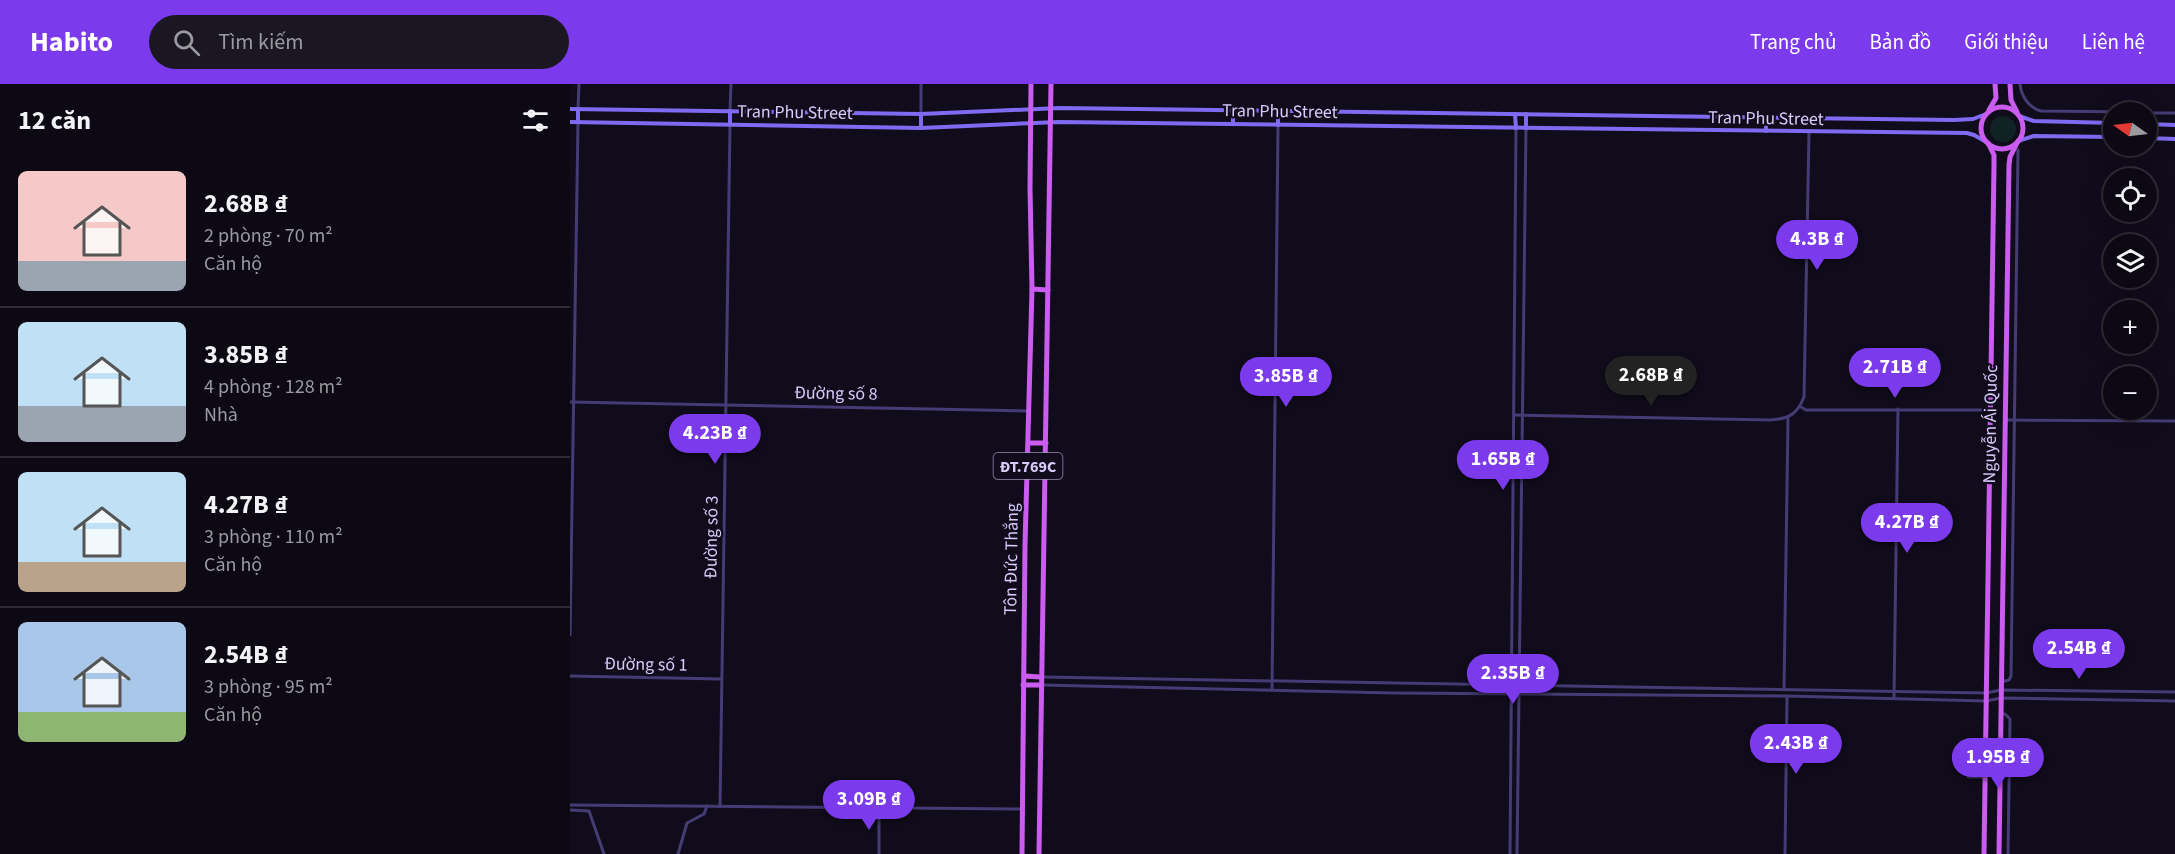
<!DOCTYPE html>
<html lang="vi">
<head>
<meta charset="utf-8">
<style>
  :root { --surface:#0d0914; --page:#1b1722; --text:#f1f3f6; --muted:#9a9aa0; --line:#2d2a34; --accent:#7c3aed }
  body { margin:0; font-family:"Source Sans 3",sans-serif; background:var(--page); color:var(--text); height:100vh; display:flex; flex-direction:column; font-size:22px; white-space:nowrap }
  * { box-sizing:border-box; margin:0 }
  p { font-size:20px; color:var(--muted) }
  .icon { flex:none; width:33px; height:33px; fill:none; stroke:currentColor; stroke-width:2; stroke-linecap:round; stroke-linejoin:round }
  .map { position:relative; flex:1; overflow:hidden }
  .panel { display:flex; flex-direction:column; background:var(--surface); width:570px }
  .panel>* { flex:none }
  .needle { width:39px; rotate:284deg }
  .controls { position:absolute; left:1533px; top:18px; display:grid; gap:12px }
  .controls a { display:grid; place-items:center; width:54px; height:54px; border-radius:50%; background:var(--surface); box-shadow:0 6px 24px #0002,0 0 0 2px var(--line); font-size:30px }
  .price { position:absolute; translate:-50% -51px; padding:0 14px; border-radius:21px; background:var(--accent); color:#fff; font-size:20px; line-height:39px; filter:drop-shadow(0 2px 3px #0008) }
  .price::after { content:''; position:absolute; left:50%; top:36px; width:18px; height:14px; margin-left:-9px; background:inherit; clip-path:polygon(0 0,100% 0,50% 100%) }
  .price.active { background:#222; color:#fff }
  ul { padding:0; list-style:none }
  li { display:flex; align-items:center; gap:18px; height:150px; padding:0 18px }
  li+li { border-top:2px solid var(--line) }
  li span { display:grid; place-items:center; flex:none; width:168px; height:120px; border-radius:9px; color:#555 }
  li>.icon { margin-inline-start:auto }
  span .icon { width:72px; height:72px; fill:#fffc; stroke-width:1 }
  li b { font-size:26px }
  h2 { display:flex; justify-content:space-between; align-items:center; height:72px; padding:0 18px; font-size:26px }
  header { display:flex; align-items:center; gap:36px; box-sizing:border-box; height:84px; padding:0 30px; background:var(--accent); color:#fff }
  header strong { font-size:28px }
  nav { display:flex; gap:33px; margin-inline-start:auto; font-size:21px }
  .search { width:420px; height:54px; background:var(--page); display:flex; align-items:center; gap:15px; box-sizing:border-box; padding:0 21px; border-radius:33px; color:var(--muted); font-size:22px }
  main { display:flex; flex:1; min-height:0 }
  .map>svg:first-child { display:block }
  .green { fill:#102224 }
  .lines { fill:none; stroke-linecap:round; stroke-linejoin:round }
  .street { stroke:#453c75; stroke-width:3 }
  .secondary { stroke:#7f6bf1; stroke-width:4 }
  .primary { stroke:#cb5cf0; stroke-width:5 }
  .labels { text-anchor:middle; stroke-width:4.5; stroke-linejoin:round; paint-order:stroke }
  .shield { fill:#110c1b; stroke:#9b92b7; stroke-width:1.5 }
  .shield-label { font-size:16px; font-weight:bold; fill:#d6cbfa }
  .street-label { font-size:18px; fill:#d6cbfa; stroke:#110c1b }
</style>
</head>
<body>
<header>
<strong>Habito</strong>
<div class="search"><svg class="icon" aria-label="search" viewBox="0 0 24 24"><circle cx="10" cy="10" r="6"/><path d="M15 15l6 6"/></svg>Tìm kiếm</div>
<nav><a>Trang chủ</a><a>Bản đồ</a><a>Giới thiệu</a><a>Liên hệ</a></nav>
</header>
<main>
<section class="panel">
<h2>12 căn<svg class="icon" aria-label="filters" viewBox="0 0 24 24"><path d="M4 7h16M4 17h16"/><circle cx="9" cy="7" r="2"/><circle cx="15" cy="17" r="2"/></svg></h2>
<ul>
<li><span style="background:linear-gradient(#f6c9c9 75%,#9aa5b1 0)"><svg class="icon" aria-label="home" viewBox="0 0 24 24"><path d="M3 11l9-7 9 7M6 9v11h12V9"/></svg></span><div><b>2.68B ₫</b><p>2 phòng · 70 m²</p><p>Căn hộ</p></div></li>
<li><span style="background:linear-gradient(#bfe0f5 70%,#9aa5b1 0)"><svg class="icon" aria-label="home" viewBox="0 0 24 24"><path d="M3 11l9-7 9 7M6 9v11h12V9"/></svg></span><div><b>3.85B ₫</b><p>4 phòng · 128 m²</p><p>Nhà</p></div></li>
<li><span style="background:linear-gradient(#bfe0f5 75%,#b9a48a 0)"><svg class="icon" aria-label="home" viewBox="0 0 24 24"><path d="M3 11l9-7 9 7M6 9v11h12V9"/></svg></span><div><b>4.27B ₫</b><p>3 phòng · 110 m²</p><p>Căn hộ</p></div></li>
<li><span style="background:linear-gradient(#a9c7e8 75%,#8fb573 0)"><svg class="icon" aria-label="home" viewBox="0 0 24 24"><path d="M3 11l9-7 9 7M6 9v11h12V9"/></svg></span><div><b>2.54B ₫</b><p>3 phòng · 95 m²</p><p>Căn hộ</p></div></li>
</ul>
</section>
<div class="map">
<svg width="1605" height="770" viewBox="0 0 1605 770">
  <rect width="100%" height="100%" fill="#110c1b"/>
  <circle class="green" cx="1433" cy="45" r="13"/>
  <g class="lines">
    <g class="street">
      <path d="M1450 0C1451 12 1459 24 1471 27L1568 28"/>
      <path d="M8 25 9 0"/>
      <path d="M160 27 161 0"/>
      <path d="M1576 29H1605"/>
      <path d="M351 30V0"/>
      <path d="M0 318 459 327"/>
      <path d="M1231 323 1236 326H1420"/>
      <path d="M944 331 1200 336C1218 335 1227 331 1234 313L1239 48"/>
      <path d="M1435 336 1605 337"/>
      <path d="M0 551 8 38"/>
      <path d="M0 592 151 595"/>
      <path d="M473 593 1416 609 1431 606 1605 608"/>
      <path d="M1431 598 1439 596 1441 592 1448 66"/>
      <path d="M471 601 824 609 1217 612 1416 617 1431 614 1605 617"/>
      <path d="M702 606 708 41"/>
      <path d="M1214 606 1218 335"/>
      <path d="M1324 614 1328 325"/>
      <path d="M1431 630H1435L1440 635 1438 770"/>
      <path d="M1398 693H1414"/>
      <path d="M0 721 451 725"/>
      <path d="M150 723 160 40"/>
      <path d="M0 726 19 727 34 770"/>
      <path d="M108 770 117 739 134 730 137 722"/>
      <path d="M309 770V724"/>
      <path d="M940 770 946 44"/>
      <path d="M947 770 956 44"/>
      <path d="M1215 770 1217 613"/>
    </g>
    <g class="secondary">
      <path d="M0 25 351 30 490 24 1384 36 1403 35 1416 30"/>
      <path d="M945 30 946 44"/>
      <path d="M956 30V44"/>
      <path d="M1449 32 1464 37 1544 39"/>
      <path d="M0 38 351 44 489 38 1397 49 1404 51 1418 59"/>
      <path d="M8 38V25"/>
      <path d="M160 40V27"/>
      <path d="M663 40V26"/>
      <path d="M1576 40 1605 41"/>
      <path d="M708 41V27"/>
      <path d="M351 44V30"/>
      <path d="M1196 47V34"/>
      <path d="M1576 54 1605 55"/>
      <path d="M1448 57 1464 52 1544 53"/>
    </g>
    <g class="primary">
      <path d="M1440 0 1441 16 1447 28"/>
      <circle cx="1432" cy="44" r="21"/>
      <path d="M1419 26 1426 14 1425 0"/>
      <path d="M462 205 478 206"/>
      <path d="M459 359H476"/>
      <path d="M454 592 471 593"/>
      <path d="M453 601H471"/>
      <path d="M452 770 455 461 462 205 460 104 461 0"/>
      <path d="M469 770 481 0"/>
      <path d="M1414 770 1424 81V71L1418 59"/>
      <path d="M1429 770 1439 81 1440 73 1448 57"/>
    </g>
  </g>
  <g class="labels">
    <rect class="shield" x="423.5" y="369" width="69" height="26" rx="4.5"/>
    <g class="shield-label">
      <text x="458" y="388">ĐT.769C</text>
    </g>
    <g class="street-label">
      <text transform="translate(710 27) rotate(1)" y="6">Tran Phu Street</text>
      <text transform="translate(225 28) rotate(1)" y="6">Tran Phu Street</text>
      <text transform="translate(1196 34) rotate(1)" y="6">Tran Phu Street</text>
      <text transform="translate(266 309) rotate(1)" y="6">Đường số 8</text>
      <text transform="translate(1420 340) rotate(-89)" y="6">Nguyễn Ái Quốc</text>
      <text transform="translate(141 453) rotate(-89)" y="6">Đường số 3</text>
      <text transform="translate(441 475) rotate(-89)" y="6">Tôn Đức Thắng</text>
      <text transform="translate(76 580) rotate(1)" y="6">Đường số 1</text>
    </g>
  </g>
</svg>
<div class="controls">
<a><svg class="needle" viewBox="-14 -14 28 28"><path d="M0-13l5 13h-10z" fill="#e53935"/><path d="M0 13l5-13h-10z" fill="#9a9aa0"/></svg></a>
<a><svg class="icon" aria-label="locate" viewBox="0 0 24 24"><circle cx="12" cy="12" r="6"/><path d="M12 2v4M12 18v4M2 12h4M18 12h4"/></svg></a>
<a><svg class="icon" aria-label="layers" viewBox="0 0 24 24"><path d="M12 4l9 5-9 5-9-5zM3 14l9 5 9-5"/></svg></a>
<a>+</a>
<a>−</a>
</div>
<b class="price" style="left:1247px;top:187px">4.3B ₫</b>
<b class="price" style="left:1325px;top:315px">2.71B ₫</b>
<b class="price active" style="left:1081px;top:323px">2.68B ₫</b>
<b class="price" style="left:716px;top:324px">3.85B ₫</b>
<b class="price" style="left:145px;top:381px">4.23B ₫</b>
<b class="price" style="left:933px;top:407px">1.65B ₫</b>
<b class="price" style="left:1337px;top:470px">4.27B ₫</b>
<b class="price" style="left:1509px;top:596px">2.54B ₫</b>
<b class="price" style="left:943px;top:621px">2.35B ₫</b>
<b class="price" style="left:1226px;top:691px">2.43B ₫</b>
<b class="price" style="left:1428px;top:705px">1.95B ₫</b>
<b class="price" style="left:299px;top:747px">3.09B ₫</b>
</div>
</main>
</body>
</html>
